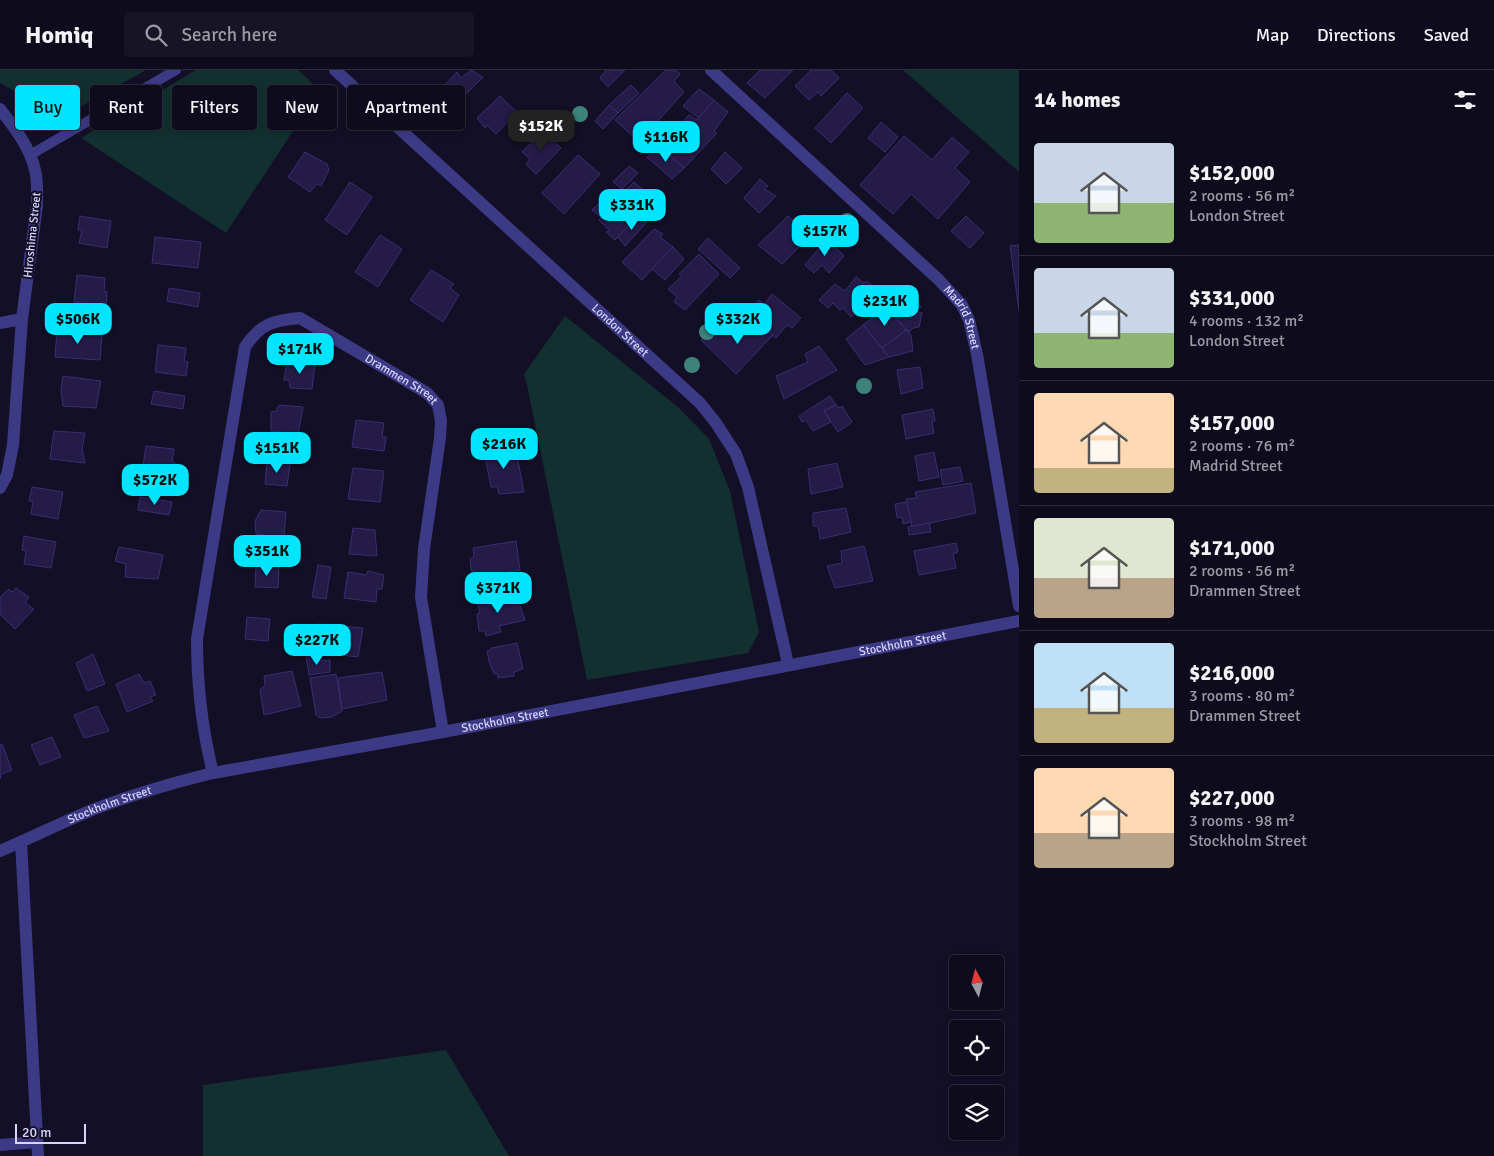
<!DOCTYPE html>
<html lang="en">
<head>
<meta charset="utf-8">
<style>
  :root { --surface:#0e0b1c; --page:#171425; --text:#f1f3f6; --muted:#9b9ba3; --line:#2e2b3b; --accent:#00e5ff }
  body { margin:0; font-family:Signika,sans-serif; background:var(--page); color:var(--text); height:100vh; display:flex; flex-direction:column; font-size:19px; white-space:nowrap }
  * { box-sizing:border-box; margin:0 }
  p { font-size:16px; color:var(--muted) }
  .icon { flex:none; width:28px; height:28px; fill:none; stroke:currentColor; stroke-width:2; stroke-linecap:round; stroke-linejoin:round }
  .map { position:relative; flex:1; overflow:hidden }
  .details { display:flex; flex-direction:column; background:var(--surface); width:475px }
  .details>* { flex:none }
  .banner { position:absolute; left:15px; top:15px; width:475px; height:45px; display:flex; gap:10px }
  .needle { width:32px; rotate:353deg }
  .fabs { position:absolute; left:949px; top:885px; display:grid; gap:10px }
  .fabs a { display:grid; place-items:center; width:55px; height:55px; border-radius:5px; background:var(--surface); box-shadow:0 2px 8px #0003,0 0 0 1px var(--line); font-size:25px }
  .scale { position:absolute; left:15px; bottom:12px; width:71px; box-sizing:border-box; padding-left:5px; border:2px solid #d9d4ff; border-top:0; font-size:14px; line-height:18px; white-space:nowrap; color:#d9d4ff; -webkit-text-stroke:4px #130f26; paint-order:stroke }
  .price { position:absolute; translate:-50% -42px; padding:0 11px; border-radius:10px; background:var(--accent); color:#111; font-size:16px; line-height:32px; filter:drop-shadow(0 1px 2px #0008) }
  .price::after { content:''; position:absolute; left:50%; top:30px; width:15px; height:11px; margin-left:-8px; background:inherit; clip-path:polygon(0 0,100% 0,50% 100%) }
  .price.active { background:#222; color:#fff }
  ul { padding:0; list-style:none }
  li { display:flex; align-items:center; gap:15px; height:125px; padding:0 15px }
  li+li { border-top:1px solid var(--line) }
  li span { display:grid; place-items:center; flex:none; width:140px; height:100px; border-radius:5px; color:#555 }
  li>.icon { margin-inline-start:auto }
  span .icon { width:60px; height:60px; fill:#fffc; stroke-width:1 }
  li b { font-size:21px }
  h2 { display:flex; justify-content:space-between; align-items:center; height:60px; padding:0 15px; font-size:21px }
  .tag { padding:0 18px; border-radius:5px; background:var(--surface); box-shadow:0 2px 8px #0003,0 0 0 1px var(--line); font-size:18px; line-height:45px }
  .tag.active { background:var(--accent); color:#111 }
  header { display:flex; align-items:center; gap:30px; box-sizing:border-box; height:70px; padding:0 25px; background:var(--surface); border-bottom:1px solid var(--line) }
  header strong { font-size:24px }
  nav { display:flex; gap:28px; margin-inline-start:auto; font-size:18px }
  .search { width:350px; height:45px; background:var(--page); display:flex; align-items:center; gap:12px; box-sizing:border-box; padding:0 18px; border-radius:5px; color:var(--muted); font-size:19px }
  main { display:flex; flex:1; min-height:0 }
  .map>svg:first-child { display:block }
  .green { fill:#12302f }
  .building { fill:#241b47; stroke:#3b2d73 }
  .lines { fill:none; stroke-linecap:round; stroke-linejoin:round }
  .service { stroke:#3d3a85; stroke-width:10 }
  .minor { stroke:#3d3a85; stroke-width:12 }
  .tree { fill:#3d827b }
  .labels { text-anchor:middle; stroke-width:4; stroke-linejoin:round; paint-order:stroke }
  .street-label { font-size:12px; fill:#d9d4ff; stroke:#130f26 }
</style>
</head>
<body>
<header>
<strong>Homiq</strong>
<div class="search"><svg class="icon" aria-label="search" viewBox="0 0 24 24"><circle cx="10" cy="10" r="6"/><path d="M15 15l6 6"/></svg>Search here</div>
<nav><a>Map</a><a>Directions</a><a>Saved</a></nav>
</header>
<main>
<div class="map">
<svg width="1019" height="1086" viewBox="0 0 1019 1086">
  <rect width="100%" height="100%" fill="#130f26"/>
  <g class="green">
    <path d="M0 0H146L50 54 23 26 0 13Z"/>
    <path d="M196 0H298L320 20 226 163 81 68Z"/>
    <path d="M903 0H1019V102Z"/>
    <path d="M565 246 679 338 709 369 730 421 759 562 748 583 587 610 527 315 524 304Z"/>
    <path d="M446 980 509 1086H203V1015Z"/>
  </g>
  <g class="building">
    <path d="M471 0 483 7 455 35 446 27 448 24 442 18 457 2 461 8Z"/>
    <path d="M606 0H625L608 17 600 8Z"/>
    <path d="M666 0H676L680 4 674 11 684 22 639 72 615 50Z"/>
    <path d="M760 0H793L765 28 747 13Z"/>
    <path d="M811 0H831L839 8 821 26 818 22 809 30 795 16Z"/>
    <path d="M631 15 639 23 618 43 609 35Z"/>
    <path d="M699 19 714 30 699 48 683 36Z"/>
    <path d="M847 23 863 38 831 73 815 58Z"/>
    <path d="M500 26 517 42 496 64 486 55 485 58 477 48Z"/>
    <path d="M714 30 728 42 714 61 717 63 684 98 660 77 689 45 697 50Z"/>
    <path d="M609 35 618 43 603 59 595 51Z"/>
    <path d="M881 52 898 67 885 82 868 68Z"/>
    <path d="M543 62 561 78 536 104 526 94 530 89 522 82Z"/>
    <path d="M904 66 932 90 952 67 969 82 955 98 970 112 938 149 911 124 893 144 860 115Z"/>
    <path d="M660 77 684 98 672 109 647 87Z"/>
    <path d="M305 82 327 94 329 100 321 116 317 114 310 122 288 107Z"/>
    <path d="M725 82 742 98 726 114 711 99Z"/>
    <path d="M578 85 600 104 564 144 542 123Z"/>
    <path d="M629 96 638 103 622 119 613 112Z"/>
    <path d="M760 109 768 116 764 119 776 126 759 143 744 128Z"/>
    <path d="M350 112 372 127 347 165 325 150Z"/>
    <path d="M634 112 654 129 646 138 625 121Z"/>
    <path d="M613 120 621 126 625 121 646 138 615 170 606 162 609 160 599 150 601 147 592 140Z"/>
    <path d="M80 146 111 151 107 178 79 173 82 160H78Z"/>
    <path d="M638 146 646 153 625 176 618 167Z"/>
    <path d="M788 146 797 155 808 161 799 169 803 173 782 194 758 175Z"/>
    <path d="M966 146 984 163 970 178 951 161Z"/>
    <path d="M654 159 663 164 660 167 673 177 642 210 622 192Z"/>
    <path d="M380 165 402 179 378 217 355 202Z"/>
    <path d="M155 167 201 172 198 198 152 193Z"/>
    <path d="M708 168 740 198 730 208 698 179Z"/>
    <path d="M828 168 836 174 834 176 844 186 829 203 822 195 814 203 805 195Z"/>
    <path d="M1019 175V241L1010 176Z"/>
    <path d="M673 177 684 189 665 210 652 199Z"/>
    <path d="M699 184 719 204 685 240 674 232 677 227 668 219 682 206 679 204Z"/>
    <path d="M431 200 454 214 450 218 459 225 443 252 410 230Z"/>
    <path d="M77 205 105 208 104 221 107 222 106 236 74 232Z"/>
    <path d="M856 207 864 213 867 211 877 219 851 247 843 238 840 240 833 233 828 238 819 230 835 214 845 221Z"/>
    <path d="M169 218 200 223 198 237 167 231Z"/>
    <path d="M908 220 921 237 916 241 908 239 899 228Z"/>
    <path d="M772 224 801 248 792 258 787 255 776 268 748 244 759 230 764 235Z"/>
    <path d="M899 228 908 239 899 247 889 235Z"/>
    <path d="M889 235 899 247 897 249 906 260 882 278 863 255Z"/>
    <path d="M908 239 922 243 919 257 913 258 909 262 897 249Z"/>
    <path d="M754 249 773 265 736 304 701 270 719 256 736 269Z"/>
    <path d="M863 255 882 278 889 287 865 295 846 269Z"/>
    <path d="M57 260 102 264 100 290 55 287Z"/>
    <path d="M906 260 911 265 913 281 889 287 882 278Z"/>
    <path d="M158 275 186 278 184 291 188 292 186 306 155 302Z"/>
    <path d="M819 276 837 300 784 329 776 306 808 292 805 284Z"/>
    <path d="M287 292 315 294 312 319 290 318 289 310H284Z"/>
    <path d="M920 297 923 318 901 324 897 300Z"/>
    <path d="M63 306 101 311 96 338 63 336 61 320Z"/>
    <path d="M154 321 185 326 183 339 151 334Z"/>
    <path d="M830 326 836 335 824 341 831 352 813 361 806 350 802 352 799 346Z"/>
    <path d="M279 335 303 337 298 364 271 361V342L276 341Z"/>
    <path d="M836 335 839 338 842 336 852 352 838 362 824 341Z"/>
    <path d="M933 339 935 351H932L934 363 906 369 902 345Z"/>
    <path d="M356 350 384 353 382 367H386L384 381 352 377Z"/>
    <path d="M54 361 85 363 82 379 85 393 50 389Z"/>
    <path d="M515 375 524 422 499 424 497 417H491L484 381Z"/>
    <path d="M146 376 174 379 172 392 175 393 174 407 142 403Z"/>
    <path d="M934 382 939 407 919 411 915 386Z"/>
    <path d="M267 392 290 394 287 416 265 414Z"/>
    <path d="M837 393 843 417 811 424 808 399Z"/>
    <path d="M960 397 963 411 943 415 940 400Z"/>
    <path d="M353 398 384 401 380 432 348 429Z"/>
    <path d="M971 413 976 443 912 457 906 429 917 428 915 422Z"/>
    <path d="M32 417 63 422 58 449 31 444 33 431H29Z"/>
    <path d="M140 427 172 432 169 445 138 440Z"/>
    <path d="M907 432 911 452 903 454 902 447 897 448 895 434Z"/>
    <path d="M846 438 851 462 820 469 818 456H813V443Z"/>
    <path d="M261 440 286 442 284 467 256 464 255 451Z"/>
    <path d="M929 453 931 462 909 465 908 457Z"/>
    <path d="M353 458 375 460 377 486 349 484Z"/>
    <path d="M24 466 56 472 51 498 24 494 26 481 22 480Z"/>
    <path d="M516 471 520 500 495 504 496 509 479 511 478 506 474 508 471 498 470 489 474 487 473 478Z"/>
    <path d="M956 473 958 482 953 484 956 498 919 505 914 481Z"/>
    <path d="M864 476 873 511 835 518 827 496 842 493 841 481Z"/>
    <path d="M119 477 163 485 158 509 125 507 126 494 115 491Z"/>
    <path d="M256 495 279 497 278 518 255 517Z"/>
    <path d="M318 495 331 497 326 529 312 527Z"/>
    <path d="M368 501 384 505 382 519H377L376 532 344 528 348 502 366 505Z"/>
    <path d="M16 518 29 527 25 533 34 539 15 559 0 544V527L9 519 12 522Z"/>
    <path d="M517 527 525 550 499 556 501 562 486 566 485 561H479L477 544 480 543 477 532Z"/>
    <path d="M247 547 270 549 268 571 245 569Z"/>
    <path d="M318 554 363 558 358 587 316 582 315 569 313 567Z"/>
    <path d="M517 573 523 599 514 602V606L498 608 497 603 494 604 489 591 487 581 491 580V578Z"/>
    <path d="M93 584 105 614 87 621 76 593Z"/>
    <path d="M316 585 317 591 330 590V602L309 605 306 586Z"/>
    <path d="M292 601 301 636 264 645 260 620 265 615 264 606Z"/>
    <path d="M382 602 387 630 342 639 338 608Z"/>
    <path d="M139 604 144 613 150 611 156 625 150 627 153 631 127 642 116 614Z"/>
    <path d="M336 604 342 641 332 647 320 648 316 645 310 608Z"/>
    <path d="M97 636 109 661 84 668 74 645Z"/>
    <path d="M52 667 61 687 40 695 31 675Z"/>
    <path d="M2 674 12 700 0 705 1 708H0V675Z"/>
  </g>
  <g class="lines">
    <path class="service" d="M30 85 176 0"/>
    <g class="minor">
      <path id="s1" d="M335 0 700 333 716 353 736 384 748 417 788 594"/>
      <path id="s2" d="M711 0 939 210 962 235 969 250 977 284 1019 536"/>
      <path d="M0 39C14 57 30 77 35 100 38 111 37 123 37 135L22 249 13 375 7 405 0 418"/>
      <path d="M0 253 22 249"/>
      <path id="s3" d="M213 703C202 659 197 614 197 569L245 277C260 254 274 250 300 248L427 323 438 335 441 351 440 368 424 479 421 527 443 662"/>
      <path d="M21 772 38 1086"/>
      <path id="s4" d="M0 781C30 768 61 753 92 740 131 725 172 713 213 703L443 662 1019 551"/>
      <path d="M0 1075 37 1072"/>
    </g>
  </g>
  <g class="tree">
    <circle cx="580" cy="44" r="8"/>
    <circle cx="847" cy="151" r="8"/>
    <circle cx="707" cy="262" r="8"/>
    <circle cx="692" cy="295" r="8"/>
    <circle cx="864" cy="316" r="8"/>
  </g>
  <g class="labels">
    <g class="street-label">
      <text transform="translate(32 165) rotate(-84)" y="4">Hiroshima Street</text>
      <text dy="4" stroke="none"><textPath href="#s2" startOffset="355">Madrid Street</textPath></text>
      <text dy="4" stroke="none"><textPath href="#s1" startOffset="386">London Street</textPath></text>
      <text dy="4" stroke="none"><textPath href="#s3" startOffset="615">Drammen Street</textPath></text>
      <text dy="4" stroke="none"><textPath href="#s4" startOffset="929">Stockholm Street</textPath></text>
      <text dy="4" stroke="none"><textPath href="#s4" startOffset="524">Stockholm Street</textPath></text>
      <text dy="4" stroke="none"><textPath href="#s4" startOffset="119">Stockholm Street</textPath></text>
    </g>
  </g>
</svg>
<div class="fabs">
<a><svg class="needle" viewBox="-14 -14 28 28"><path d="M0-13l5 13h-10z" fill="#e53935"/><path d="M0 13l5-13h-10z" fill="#9b9ba3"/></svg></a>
<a><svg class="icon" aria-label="locate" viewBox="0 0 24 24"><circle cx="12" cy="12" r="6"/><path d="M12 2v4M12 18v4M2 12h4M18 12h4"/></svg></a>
<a><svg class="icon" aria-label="layers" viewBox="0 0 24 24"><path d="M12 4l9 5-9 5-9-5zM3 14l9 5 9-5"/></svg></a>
</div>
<div class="scale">20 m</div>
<b class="price active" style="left:541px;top:82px">$152K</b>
<b class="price" style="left:666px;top:93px">$116K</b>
<b class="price" style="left:632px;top:161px">$331K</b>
<b class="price" style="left:825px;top:187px">$157K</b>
<b class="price" style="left:885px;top:257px">$231K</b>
<b class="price" style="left:78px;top:275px">$506K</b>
<b class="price" style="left:738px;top:275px">$332K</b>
<b class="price" style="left:300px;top:305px">$171K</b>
<b class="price" style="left:504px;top:400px">$216K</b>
<b class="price" style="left:277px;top:404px">$151K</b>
<b class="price" style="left:155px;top:436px">$572K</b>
<b class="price" style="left:267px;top:507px">$351K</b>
<b class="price" style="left:498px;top:544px">$371K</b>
<b class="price" style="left:317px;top:596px">$227K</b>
<div class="banner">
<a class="tag active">Buy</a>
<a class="tag">Rent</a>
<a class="tag">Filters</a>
<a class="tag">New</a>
<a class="tag">Apartment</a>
</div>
</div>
<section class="details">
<h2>14 homes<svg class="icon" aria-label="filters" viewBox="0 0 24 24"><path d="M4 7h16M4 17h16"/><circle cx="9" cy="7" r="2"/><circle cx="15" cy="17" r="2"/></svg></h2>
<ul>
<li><span style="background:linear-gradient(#c9d6e8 60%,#8fb573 0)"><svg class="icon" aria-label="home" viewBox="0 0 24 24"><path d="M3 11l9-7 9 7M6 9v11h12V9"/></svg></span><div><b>$152,000</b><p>2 rooms · 56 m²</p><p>London Street</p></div></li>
<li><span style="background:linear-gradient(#c9d6e8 65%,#8fb573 0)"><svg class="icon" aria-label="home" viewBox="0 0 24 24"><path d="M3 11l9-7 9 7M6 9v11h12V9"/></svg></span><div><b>$331,000</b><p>4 rooms · 132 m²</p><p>London Street</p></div></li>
<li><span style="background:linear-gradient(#ffd9b3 75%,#c2b280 0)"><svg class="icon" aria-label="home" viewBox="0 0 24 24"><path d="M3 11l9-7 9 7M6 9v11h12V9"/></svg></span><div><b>$157,000</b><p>2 rooms · 76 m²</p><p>Madrid Street</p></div></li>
<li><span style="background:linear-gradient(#dfe7d0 60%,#b9a48a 0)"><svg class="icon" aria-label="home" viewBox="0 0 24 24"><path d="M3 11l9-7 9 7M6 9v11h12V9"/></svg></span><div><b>$171,000</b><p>2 rooms · 56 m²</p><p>Drammen Street</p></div></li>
<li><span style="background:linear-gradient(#bfe0f5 65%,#c2b280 0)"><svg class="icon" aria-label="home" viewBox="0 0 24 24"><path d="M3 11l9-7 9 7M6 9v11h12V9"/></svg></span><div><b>$216,000</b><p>3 rooms · 80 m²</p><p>Drammen Street</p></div></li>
<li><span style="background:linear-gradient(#ffd9b3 65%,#b9a48a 0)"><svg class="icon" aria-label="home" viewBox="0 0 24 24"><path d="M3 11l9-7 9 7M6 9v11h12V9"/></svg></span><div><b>$227,000</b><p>3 rooms · 98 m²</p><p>Stockholm Street</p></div></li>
</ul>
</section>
</main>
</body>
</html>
